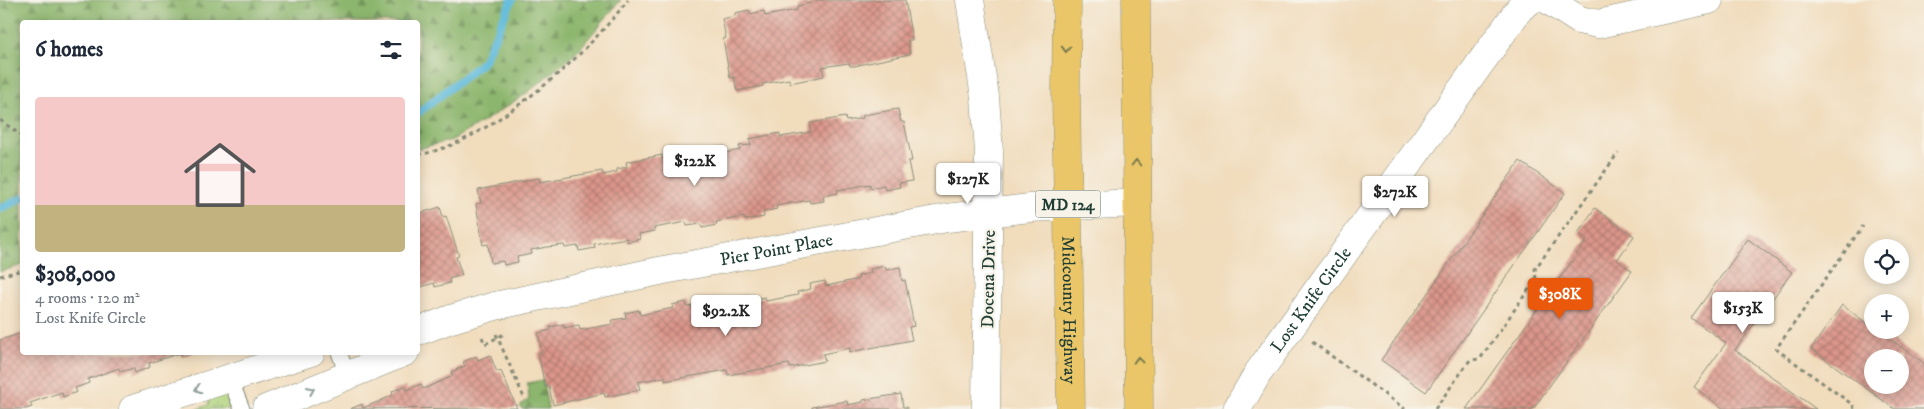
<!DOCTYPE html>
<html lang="en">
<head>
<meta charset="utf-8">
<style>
  :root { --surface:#fff; --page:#f2f2f3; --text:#1f2937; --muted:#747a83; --line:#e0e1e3; --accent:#ea580c }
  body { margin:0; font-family:"IM FELL DW Pica",serif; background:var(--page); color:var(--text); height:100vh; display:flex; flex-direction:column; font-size:19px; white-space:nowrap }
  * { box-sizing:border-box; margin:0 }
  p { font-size:16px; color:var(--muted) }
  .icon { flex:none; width:28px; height:28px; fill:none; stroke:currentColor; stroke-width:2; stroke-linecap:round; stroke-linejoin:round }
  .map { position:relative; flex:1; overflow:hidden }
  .details { position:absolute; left:20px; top:20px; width:400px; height:335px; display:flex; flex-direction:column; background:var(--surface); border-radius:5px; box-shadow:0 2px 12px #0003 }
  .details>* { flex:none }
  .tools { position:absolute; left:1864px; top:239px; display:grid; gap:10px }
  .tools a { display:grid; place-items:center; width:45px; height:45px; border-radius:50%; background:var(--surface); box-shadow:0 2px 12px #0003; font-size:25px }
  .price { position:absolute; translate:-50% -42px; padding:0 11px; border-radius:5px; background:#fff; color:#222; font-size:16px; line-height:32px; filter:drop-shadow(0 1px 2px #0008) }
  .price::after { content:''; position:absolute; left:50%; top:30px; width:15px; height:11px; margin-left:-8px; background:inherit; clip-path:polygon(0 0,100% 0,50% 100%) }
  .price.selected { background:var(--accent); color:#fff }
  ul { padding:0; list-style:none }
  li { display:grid; align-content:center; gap:10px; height:265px; padding:0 15px }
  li+li { border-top:1px solid var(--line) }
  li span { display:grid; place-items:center; height:155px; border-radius:5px; color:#555 }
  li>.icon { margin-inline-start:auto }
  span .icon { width:90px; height:90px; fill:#fffc; stroke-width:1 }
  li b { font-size:21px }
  h2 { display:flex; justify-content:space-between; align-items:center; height:60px; padding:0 15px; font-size:21px }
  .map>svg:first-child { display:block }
  .grass { fill:url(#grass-tufts); stroke:#688959 }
  .forest { fill:url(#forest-firs); stroke:#567a50 }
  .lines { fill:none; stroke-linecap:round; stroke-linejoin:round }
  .stream { stroke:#5cb9da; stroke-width:8 }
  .building { fill:url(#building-cross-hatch); fill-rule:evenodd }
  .lane-casing { stroke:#888c78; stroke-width:17 }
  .street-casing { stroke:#888c78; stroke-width:29 }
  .primary-casing { stroke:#888c78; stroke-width:29 }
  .path { stroke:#888c78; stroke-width:3; stroke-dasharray:4 4; stroke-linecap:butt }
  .lane { stroke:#fff; stroke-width:15 }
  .street { stroke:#fff; stroke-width:28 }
  .primary { stroke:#eac669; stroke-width:28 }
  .oneway { stroke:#7a7b4c }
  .oneway2 { stroke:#8f9e9a }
  .labels { text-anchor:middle; stroke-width:4.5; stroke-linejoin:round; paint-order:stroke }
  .shield { fill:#f7f3e8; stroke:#60746a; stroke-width:1 }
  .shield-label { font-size:16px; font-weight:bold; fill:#1f3d34 }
  .street-label { font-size:18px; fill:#1f3d34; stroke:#f7f3e8 }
</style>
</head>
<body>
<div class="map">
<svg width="1924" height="409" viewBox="0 0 1924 409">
  <defs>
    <pattern id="grass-tufts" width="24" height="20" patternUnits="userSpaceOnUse" patternTransform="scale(1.25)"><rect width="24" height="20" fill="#b1d57e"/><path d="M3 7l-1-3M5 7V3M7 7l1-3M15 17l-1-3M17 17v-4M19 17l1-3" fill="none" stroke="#8fae68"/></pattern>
    <pattern id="forest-firs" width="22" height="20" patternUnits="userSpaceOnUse" patternTransform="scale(1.25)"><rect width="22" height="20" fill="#8cb66d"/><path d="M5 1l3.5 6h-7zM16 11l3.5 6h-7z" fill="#72955a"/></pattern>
    <pattern id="building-cross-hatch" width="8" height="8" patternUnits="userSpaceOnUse" patternTransform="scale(1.25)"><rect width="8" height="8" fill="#db958a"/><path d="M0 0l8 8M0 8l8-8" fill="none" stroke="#b17b72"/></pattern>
  </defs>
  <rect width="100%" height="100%" fill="#f7f3e8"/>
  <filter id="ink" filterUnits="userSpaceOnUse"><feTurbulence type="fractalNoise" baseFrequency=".02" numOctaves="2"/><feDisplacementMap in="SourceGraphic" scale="10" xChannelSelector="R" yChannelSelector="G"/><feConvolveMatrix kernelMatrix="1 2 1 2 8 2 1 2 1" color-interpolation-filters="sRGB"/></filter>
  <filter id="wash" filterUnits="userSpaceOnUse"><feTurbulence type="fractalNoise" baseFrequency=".0096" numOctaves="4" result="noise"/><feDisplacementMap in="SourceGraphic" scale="20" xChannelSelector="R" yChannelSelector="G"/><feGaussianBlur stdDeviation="1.12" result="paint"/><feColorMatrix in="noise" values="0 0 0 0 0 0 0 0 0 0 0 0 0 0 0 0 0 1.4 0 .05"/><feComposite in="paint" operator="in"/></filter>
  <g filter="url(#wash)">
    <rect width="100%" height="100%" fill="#f1dcbc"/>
    <path class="grass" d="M220 393 227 396 230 409H197L208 405 211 396Z"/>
    <g class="forest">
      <path d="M0 0H621L576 53 527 93 486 120 452 140 418 149V22H22V265L0 272Z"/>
      <path d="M543 380 548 409H522L520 406 529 399 527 383Z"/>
    </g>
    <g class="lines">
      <g class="stream">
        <path d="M418 113 483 62 512 0"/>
        <path d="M0 209 22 198"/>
      </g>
    </g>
    <g id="blocks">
      <g class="building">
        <path d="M810 0H905L912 40H908L910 54 854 66H850L849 63 822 67 824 76 790 83 789 79 762 84 763 86 737 91 734 77 730 78 723 39 726 38 722 19 735 16V13L749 10 750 14 764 11 765 16 797 10V6L811 3Z"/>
        <path d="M898 109 901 122H904L912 161H908L912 181 899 183 900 187 885 190 884 185 870 188V184L854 187 837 190 838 193 823 196 824 201 810 203 809 200 776 206 777 209 763 212 764 217 745 220 744 217 716 222 717 225 702 228 701 224 687 226 686 222 654 228 655 231 639 234 640 239 627 242V238L609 241 594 244 595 248 579 251 578 246 565 248 564 245 547 247 531 250 532 254 517 257 518 262 504 265 503 261 491 263 488 244 483 245 476 204 481 203 478 190 539 178 540 182 602 171 603 175 617 172V169L627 167 626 162 662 155V159L677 156V153L688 151 689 156 724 149 725 153 740 150 739 146 751 145 749 139 780 133V137L811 132 810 123 845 117 846 121 863 118V115Z"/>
        <path d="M1520 161 1565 193 1426 392 1381 360Z"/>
        <path d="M440 207 443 217 446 216 459 256 456 257 462 275 449 279 450 283 435 287 434 283 421 287 420 284 418 285V214Z"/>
        <path d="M1595 208 1634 236 1617 260 1632 271 1533 409H1466L1587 240 1578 233Z"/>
        <path d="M1748 239 1792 272 1735 350 1816 409H1724L1694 387 1726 343 1691 318Z"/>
        <path d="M885 266 886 270 900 267 902 281 905 280 914 326 909 327 912 340 850 352V348L823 354 825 361 790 368 789 364 728 375 727 370 665 381V377L638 382 640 390 605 397 604 393 553 405 549 386 545 387 538 353 542 352 538 333 551 330 550 327 564 324V328L579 325 580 330 613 324 612 320 626 318 625 313 639 310 640 315 673 308 672 305 686 302 687 307 702 304 703 308 735 302V298L748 295 749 300 765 297 766 301 798 295 797 292 811 289 810 284 825 281 826 286 859 279 858 276 871 273 870 269Z"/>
        <path d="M1842 305 1872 327V330H1877L1924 363V409H1895L1811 349ZM1872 358H1900V385H1872Z"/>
        <path d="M22 333V352L194 353 181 357 180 353 149 363 150 367 135 373 134 368 120 372 119 368 88 379 89 383 75 388 77 392 63 397 62 392 30 403 32 407 26 409H0V340Z"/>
        <path d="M490 355 497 372 501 371 517 408 350 409 362 404 363 408 380 401 393 395 392 391 406 386 407 390 421 384 423 389 453 376 451 372 465 366 463 362 476 356 478 360Z"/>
        <path d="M901 394 903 407H907V409H812V407L847 401 848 405 863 402V400Z"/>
      </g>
    </g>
  </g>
  <g filter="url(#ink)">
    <use href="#blocks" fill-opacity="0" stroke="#888c78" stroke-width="1"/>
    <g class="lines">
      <g class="lane-casing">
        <g id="lane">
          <path d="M339 352 347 375"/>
          <path d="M230 379 242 409"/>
        </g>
      </g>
      <g class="street-casing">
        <g id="street">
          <path d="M970 0 985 97 989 152 986 409"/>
          <path d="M1548 0 1579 20 1598 24 1709 0"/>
          <path id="s1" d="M418 330H422L451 319 495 306 664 270 947 218 1030 208 1136 203"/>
          <path d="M133 409 311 352"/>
          <path d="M266 409 405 352"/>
          <path id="s2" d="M1237 409 1258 373 1520 8 1531 0"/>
        </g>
      </g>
      <g class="primary-casing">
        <g id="primary">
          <path id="s3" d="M1067 0 1066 93 1071 409"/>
          <path d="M1136 0 1139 409"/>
        </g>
      </g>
      <g class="path">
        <path d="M0 120 22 136"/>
        <path d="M418 155C455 148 485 129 516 107 560 75 594 43 628 0"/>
        <path d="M0 276 22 270"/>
        <path d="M496 334 525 400"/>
        <path d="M482 337 485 344 504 334"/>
        <path d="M1312 342 1405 409"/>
        <path d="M1435 409 1470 360 1480 359 1536 279 1535 269 1618 153"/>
        <path d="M1854 409 1853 405 1776 349 1863 226"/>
      </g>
      <use href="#lane" class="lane"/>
      <use href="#street" class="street"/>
      <use href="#primary" class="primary"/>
    </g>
    <defs><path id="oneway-chevron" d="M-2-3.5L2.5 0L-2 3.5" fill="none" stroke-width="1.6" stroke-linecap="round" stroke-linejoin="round" transform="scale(1.25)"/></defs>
    <g class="oneway">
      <use href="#oneway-chevron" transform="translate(1066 49) rotate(91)"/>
      <use href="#oneway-chevron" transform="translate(1136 163) rotate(-90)"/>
      <use href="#oneway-chevron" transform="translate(1138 360) rotate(-91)"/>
    </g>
    <g class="oneway2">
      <use href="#oneway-chevron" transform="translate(198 389) rotate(163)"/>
      <use href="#oneway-chevron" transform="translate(311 390) rotate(-23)"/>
    </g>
  </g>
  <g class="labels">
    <rect class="shield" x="1035.5" y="190.5" width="65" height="27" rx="4"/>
    <g class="shield-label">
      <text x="1068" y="210">MD 124</text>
    </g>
    <g class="street-label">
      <text dy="6" stroke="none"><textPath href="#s1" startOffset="368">Pier Point Place</textPath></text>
      <text transform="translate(988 279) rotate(-89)" y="6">Docena Drive</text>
      <text dy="6" stroke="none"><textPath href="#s2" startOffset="132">Lost Knife Circle</textPath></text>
      <text dy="6" stroke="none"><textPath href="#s3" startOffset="310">Midcounty Highway</textPath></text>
    </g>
  </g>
</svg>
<div class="tools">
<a><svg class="icon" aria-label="locate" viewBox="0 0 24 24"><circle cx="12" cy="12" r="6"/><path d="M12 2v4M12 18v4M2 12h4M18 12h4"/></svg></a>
<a>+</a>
<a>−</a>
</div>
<b class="price" style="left:695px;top:187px">$122K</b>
<b class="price" style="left:968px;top:205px">$127K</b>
<b class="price" style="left:1395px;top:218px">$272K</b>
<b class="price selected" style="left:1560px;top:320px">$308K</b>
<b class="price" style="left:1743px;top:334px">$153K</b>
<b class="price" style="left:726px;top:337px">$92.2K</b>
<section class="details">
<h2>6 homes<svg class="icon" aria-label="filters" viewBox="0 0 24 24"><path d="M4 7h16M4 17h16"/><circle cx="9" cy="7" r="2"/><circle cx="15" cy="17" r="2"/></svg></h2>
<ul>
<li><span style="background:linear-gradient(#f6c9c9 70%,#c2b280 0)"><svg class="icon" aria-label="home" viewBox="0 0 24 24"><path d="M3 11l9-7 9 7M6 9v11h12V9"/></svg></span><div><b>$308,000</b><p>4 rooms · 120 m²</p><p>Lost Knife Circle</p></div></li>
</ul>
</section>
</div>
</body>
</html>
